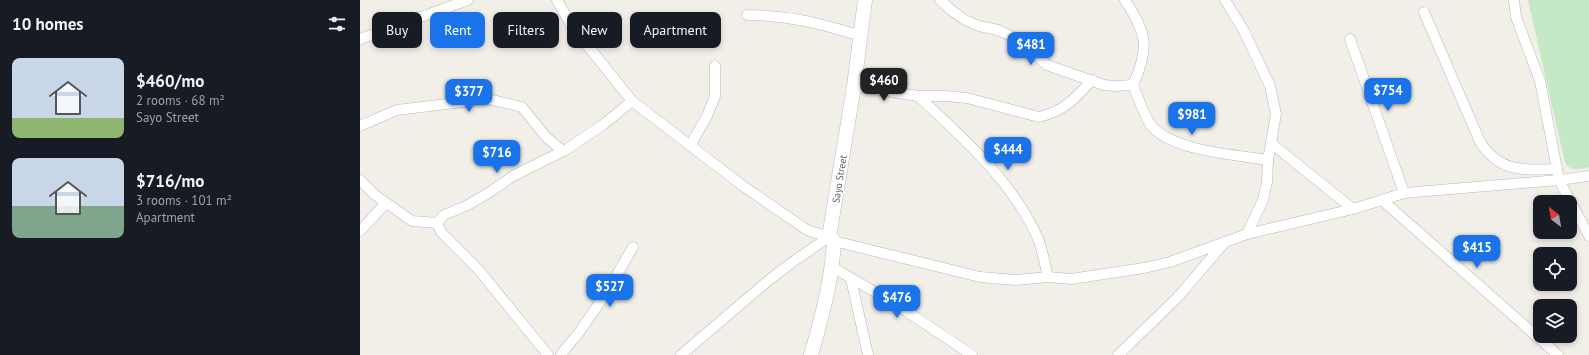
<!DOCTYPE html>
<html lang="en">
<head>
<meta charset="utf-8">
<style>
  :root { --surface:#171b24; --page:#242831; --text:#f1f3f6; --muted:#9ea1a6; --accent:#1a73e8 }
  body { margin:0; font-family:"PT Sans",sans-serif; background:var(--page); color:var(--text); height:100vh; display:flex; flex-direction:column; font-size:15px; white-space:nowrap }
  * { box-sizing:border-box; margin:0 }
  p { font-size:13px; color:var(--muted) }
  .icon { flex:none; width:22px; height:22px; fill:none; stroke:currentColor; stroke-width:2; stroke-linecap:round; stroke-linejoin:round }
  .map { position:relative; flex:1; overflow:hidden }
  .side { display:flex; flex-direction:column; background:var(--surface); width:360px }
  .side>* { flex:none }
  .top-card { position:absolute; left:12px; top:12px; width:380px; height:36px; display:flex; gap:8px }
  .needle { width:26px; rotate:329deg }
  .tools { position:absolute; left:1173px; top:195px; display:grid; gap:8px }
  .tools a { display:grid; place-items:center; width:44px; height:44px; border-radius:8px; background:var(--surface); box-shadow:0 2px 6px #0003; font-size:20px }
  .price { position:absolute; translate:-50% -34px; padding:0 9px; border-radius:8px; background:var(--accent); color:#fff; font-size:13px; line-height:26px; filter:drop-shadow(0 1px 2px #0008) }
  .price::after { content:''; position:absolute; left:50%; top:24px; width:12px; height:9px; margin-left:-6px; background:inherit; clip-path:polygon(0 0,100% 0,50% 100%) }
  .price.selected { background:#222; color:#fff }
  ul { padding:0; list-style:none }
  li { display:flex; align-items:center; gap:12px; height:100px; padding:0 12px }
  li span { display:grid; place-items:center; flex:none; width:112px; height:80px; border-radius:8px; color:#555 }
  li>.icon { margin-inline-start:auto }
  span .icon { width:48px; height:48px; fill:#fffc; stroke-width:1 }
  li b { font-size:17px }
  h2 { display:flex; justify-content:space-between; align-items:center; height:48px; padding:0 12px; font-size:17px }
  .tag { padding:0 14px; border-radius:8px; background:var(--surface); box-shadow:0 2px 6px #0003; font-size:14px; line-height:36px }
  .tag.selected { background:var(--accent); color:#fff }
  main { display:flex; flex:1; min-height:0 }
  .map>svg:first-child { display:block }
  .green { fill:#c5e8c5 }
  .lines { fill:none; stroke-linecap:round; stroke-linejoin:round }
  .street-casing { stroke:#b5b8bc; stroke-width:11 }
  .secondary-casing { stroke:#b6babf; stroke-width:15 }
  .street { stroke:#fff; stroke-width:10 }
  .secondary { stroke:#fff; stroke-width:14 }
  .labels { text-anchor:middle; stroke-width:3; stroke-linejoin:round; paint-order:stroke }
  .street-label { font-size:10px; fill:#5f6368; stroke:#fff }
</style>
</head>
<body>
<main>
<section class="side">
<h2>10 homes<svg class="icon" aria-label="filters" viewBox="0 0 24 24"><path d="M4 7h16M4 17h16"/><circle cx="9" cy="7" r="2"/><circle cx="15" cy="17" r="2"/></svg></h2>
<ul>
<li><span style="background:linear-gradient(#c9d6e8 75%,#8fb573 0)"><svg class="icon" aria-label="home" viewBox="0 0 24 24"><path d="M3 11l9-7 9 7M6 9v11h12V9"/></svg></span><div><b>$460/mo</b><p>2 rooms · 68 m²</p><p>Sayo Street</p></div></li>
<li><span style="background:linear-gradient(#c9d6e8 60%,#7fa58c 0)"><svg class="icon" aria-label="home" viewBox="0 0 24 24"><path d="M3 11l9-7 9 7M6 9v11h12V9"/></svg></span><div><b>$716/mo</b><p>3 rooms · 101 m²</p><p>Apartment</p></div></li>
</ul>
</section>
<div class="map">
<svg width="1229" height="355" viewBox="0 0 1229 355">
  <rect width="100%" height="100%" fill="#f1efe8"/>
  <path class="green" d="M1168 0H1229V167C1220 169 1211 172 1205 163Z"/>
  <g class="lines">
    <g class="street-casing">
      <g id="street">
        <path d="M197 0 211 25 272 101 383 186 447 230 469 237"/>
        <path d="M580 0 591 10 605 20 619 26 638 30 668 44 676 55 687 65 744 85 755 86 773 85"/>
        <path d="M765 0C787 34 790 47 773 85 778 97 783 113 790 124 809 151 877 155 908 160"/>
        <path d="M865 0 884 31 910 86 916 114 908 160 907 182 903 200 887 234"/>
        <path d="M1154 0 1156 17 1180 81 1199 180 1229 236"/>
        <path d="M1064 12 1120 142C1140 173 1164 170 1197 169"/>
        <path d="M387 15C429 15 462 24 501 36"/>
        <path d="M0 39 108 0"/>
        <path d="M990 39 1044 193"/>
        <path d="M494 86 558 96H586L607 98 679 117C704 111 715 99 732 80"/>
        <path d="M558 96C603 138 654 182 679 241 683 253 685 265 688 277"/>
        <path d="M0 126 37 110 128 99 162 107 186 137 203 151"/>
        <path d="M331 144 347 116 355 96V66"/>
        <path d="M912 144 993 209"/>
        <path d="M0 180 15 195 52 221 77 223 84 215 108 205 130 192 153 176 207 149 244 124 272 101"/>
        <path d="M1022 200 1198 355"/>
        <path d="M77 223 81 232 118 269 188 355"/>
        <path d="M0 231 25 204"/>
        <path d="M474 241 620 277 655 280 688 277 711 279 784 268 810 262 887 234 993 209 1044 193 1199 180 1229 176"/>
        <path d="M472 267 534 303 612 355"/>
        <path d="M491 279 508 355"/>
        <path d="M201 355C207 345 216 338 222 328 241 302 257 275 273 247"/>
        <path d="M321 355 409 280 434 261 469 237"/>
        <path d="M758 355 818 297 865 242"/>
      </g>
    </g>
    <g class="secondary-casing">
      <path id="secondary" d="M451 355C462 317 472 280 474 241L469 237 494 86 505 0"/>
    </g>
    <use href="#street" class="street"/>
    <use href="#secondary" class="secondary"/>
  </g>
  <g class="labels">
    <g class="street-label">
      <text transform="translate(479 179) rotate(-81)" y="4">Sayo Street</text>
    </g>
  </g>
</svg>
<div class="tools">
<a><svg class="needle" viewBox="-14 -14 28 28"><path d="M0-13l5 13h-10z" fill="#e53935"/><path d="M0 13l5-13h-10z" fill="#9ea1a6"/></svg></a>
<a><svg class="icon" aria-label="locate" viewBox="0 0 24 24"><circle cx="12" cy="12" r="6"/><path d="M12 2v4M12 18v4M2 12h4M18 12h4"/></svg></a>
<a><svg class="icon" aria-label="layers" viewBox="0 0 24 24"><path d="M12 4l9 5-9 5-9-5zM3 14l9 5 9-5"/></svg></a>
</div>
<b class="price" style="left:671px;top:66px">$481</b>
<b class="price selected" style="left:524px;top:102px">$460</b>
<b class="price" style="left:1028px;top:112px">$754</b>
<b class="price" style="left:109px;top:113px">$377</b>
<b class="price" style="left:832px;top:136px">$981</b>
<b class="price" style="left:648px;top:171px">$444</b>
<b class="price" style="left:137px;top:174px">$716</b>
<b class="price" style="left:1117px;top:269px">$415</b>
<b class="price" style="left:250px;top:308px">$527</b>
<b class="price" style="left:537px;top:319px">$476</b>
<div class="top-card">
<a class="tag">Buy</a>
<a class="tag selected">Rent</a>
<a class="tag">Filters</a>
<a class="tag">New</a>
<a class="tag">Apartment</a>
</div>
</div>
</main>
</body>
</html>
